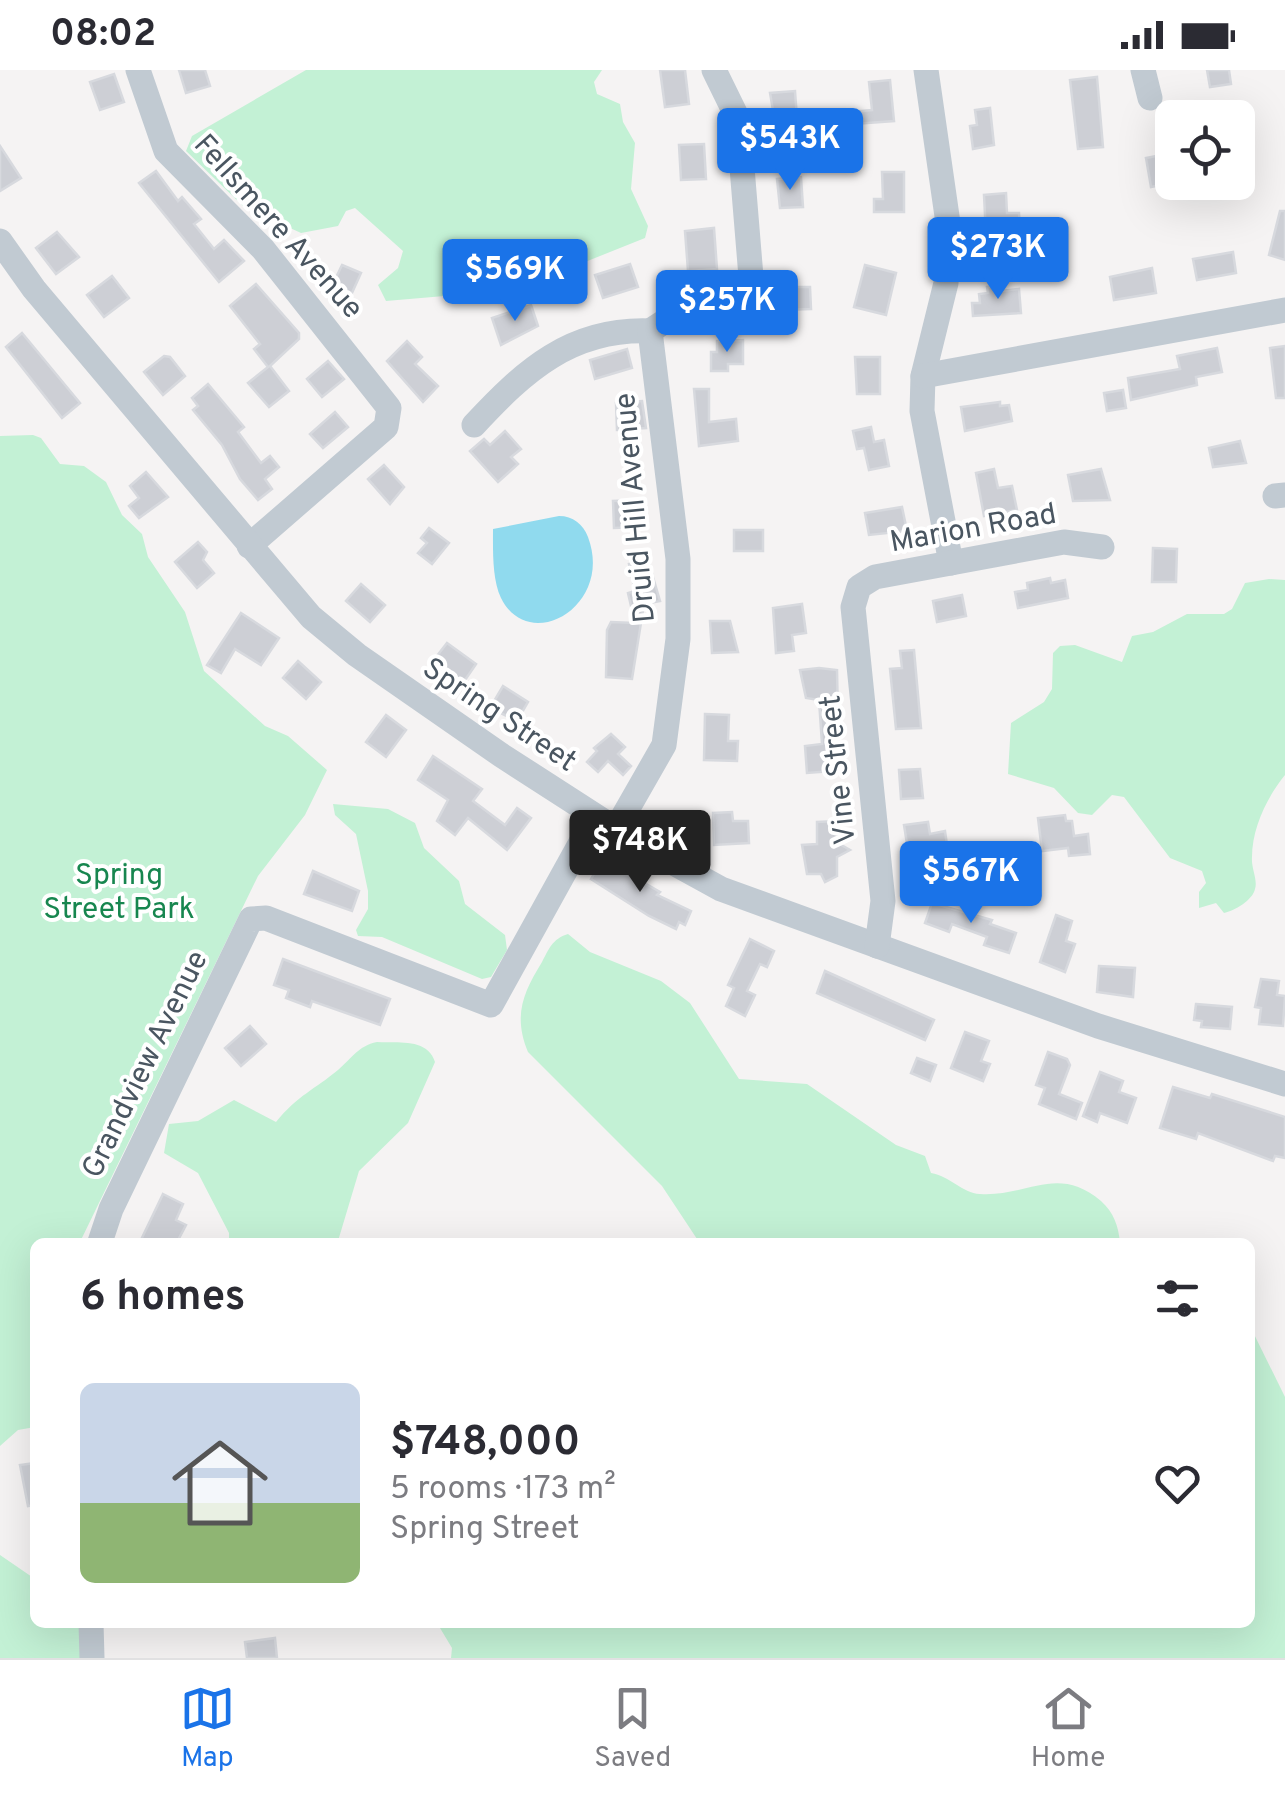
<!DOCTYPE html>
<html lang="en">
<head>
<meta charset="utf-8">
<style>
  :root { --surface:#fff; --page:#f2f2f3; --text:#2b2b33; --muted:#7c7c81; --line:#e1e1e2; --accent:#1a73e8 }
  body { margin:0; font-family:Overpass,sans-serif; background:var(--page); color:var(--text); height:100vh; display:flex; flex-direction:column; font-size:38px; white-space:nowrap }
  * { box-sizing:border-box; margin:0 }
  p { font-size:32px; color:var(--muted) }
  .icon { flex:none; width:55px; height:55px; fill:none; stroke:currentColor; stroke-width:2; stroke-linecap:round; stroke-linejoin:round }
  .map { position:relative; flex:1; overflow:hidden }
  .side { position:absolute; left:30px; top:1168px; width:1225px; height:390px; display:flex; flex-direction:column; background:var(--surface); border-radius:15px; box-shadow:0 10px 40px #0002 }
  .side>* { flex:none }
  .fabs { position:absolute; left:1155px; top:30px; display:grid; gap:20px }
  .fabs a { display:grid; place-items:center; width:100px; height:100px; border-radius:15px; background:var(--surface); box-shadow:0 10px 40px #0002; font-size:50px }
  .price { position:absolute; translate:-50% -85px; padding:0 22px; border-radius:10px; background:var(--accent); color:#fff; font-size:32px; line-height:65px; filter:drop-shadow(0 2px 5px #0008) }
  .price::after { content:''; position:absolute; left:50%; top:60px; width:30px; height:22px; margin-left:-15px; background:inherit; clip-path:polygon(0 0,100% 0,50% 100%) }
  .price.current { background:#222; color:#fff }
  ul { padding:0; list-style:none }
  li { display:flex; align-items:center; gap:30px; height:250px; padding:0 50px }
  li+li { border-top:2px solid var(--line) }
  li span { display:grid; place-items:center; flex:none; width:280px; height:200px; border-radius:15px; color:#555 }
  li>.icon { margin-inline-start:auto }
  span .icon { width:120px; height:120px; fill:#fffc; stroke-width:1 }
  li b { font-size:42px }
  h2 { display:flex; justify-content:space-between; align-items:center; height:120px; padding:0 50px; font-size:42px }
  .status { display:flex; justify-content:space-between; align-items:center; height:70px; padding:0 50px; background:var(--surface); direction:ltr }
  .status svg { height:28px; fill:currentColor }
  .dock { display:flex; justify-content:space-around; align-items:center; height:140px; border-top:2px solid var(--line); background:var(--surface); font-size:28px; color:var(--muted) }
  .dock a { display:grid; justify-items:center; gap:5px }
  .dock .current { color:var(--accent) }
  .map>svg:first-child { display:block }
  .green { fill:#c3f1d5 }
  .water { fill:#90daee }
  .building { fill:#cdcfd5; stroke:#d7d9de; stroke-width:2.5 }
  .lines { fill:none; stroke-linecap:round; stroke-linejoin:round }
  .minor { stroke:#c1cad2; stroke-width:25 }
  .labels { text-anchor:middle; stroke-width:8; stroke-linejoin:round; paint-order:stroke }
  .street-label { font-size:30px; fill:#4a5661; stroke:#fff }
  .park-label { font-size:30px; fill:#17864f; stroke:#fff }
</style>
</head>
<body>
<div class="status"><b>08:02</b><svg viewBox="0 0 49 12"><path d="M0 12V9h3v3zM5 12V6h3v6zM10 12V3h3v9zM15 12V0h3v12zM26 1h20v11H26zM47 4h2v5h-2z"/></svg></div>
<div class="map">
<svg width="1285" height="1588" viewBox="0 0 1285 1588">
  <rect width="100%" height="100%" fill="#f5f3f3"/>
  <g class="green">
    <path d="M306 0H602L594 12 597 24 620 34 623 52 635 73 631 119 648 156 645 168 580 194 572 212 560 222 544 219 532 207 502 213 486 208 456 225 386 231 378 215 398 198 403 181 355 138 346 141 338 156 301 163 244 137 186 81 192 66Z"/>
    <path d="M33 365 41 368 60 394 84 396 106 412 122 445 142 464 148 487 185 542 204 601 265 656 288 666 327 700 305 745 258 806 80 1172H35V1357L18 1360 0 1376V366Z"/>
    <path d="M1269 509 1285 510V705C1267 727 1252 758 1252 787 1251 798 1258 810 1255 819 1253 830 1234 841 1224 843L1216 833 1199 838V822L1206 813 1202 801 1170 788 1124 727 1112 725 1092 745 1078 743 1054 718 1008 704 1011 653 1044 632 1052 619 1053 583 1060 576 1075 575 1122 592 1132 566 1153 562 1187 544H1224L1232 539 1245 513Z"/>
    <path d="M333 734 388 739 415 753 424 778 459 811 465 834 505 865 507 880 491 907 482 909 382 867 358 866 356 860 368 839V821L356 764 335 745Z"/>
    <path d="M568 864 590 882 661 911 690 933 739 1009 807 1014 896 1075 925 1086 931 1103C950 1106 962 1123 980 1124 1028 1127 1057 1094 1101 1131 1114 1143 1118 1155 1120 1172H699L662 1116 528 982C513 946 523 923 542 892 549 879 552 869 568 864Z"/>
    <path d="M377 972C398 973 428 968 435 992L408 1053 359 1101 338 1171 229 1172V1163L198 1103 164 1083 169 1054 198 1051 234 1030 276 1052C298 1025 314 1020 338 1000 352 988 358 976 377 972Z"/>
    <path d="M1250 1256 1285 1327V1588H451L452 1578 437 1553 1250 1552Z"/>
    <path d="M0 1485 35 1509V1552L80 1553 82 1588H0Z"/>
  </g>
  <path class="water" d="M559 446C573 446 583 454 588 467 614 536 529 585 501 528 492 509 493 480 493 459Z"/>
  <g class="building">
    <path d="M179 0H205L210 16 186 23Z"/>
    <path d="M660 0H685L689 34 665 37Z"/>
    <path d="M1207 0H1229L1231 14 1210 17Z"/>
    <path d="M114 4 124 32 100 40 90 12Z"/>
    <path d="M1097 7 1103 77 1078 79 1070 10Z"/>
    <path d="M890 10 894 51 841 55 840 43 872 40 869 12Z"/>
    <path d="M795 21 798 62 777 64 770 23Z"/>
    <path d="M990 38 994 75 973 79 970 56 977 55 975 40Z"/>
    <path d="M704 74 706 109 681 110 679 75Z"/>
    <path d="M0 76 21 108 0 121Z"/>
    <path d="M1172 83V113L1151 117 1146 88Z"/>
    <path d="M156 101 178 131 182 127 201 149 194 154 214 179 224 170 244 191 219 212 139 113Z"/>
    <path d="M882 102H904V142H874V129H883Z"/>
    <path d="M801 107 803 137 780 138 777 109Z"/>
    <path d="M1006 123 1007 143H1019L1020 163 986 165 984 125Z"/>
    <path d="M1280 141H1285V190L1269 185Z"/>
    <path d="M714 158 717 199 688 201 685 161Z"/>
    <path d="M57 162 79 187 56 204 36 178Z"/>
    <path d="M1233 182 1236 203 1197 210 1193 189Z"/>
    <path d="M630 194 638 217 603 228 595 205Z"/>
    <path d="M342 195 361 203 351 225 332 216Z"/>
    <path d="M865 195 896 203 886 245 854 237Z"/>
    <path d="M1152 198 1156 223 1114 230 1110 207Z"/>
    <path d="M112 206 129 228 104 247 87 225Z"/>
    <path d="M256 214 299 263V269L270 296 289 321 269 337 248 313 268 297 254 279 260 274 230 236Z"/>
    <path d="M1001 216V221L1019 219 1021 243 973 246 972 233H980L979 224 988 223 987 217Z"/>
    <path d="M780 217H810L811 239 781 240Z"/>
    <path d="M531 235 538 256 501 275 492 248Z"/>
    <path d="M22 263 80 333 62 348 6 277Z"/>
    <path d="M743 270V294H728V301H711V282H717V271Z"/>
    <path d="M407 271 422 287 415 294 438 316 423 332 387 291Z"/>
    <path d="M1285 276V328H1276L1270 278Z"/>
    <path d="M1217 278 1222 302 1196 307 1197 315 1131 330 1128 308 1180 299 1177 286Z"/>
    <path d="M627 279 632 298 595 309 590 290Z"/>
    <path d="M164 286 170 287 185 306 163 325 144 302Z"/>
    <path d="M855 287H880V324H857Z"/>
    <path d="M328 291 344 309 322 327 307 309Z"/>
    <path d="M208 314 244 357 238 362 261 393 270 386 279 397 265 409 272 419 258 430 240 409 222 375 193 340 198 336 192 328Z"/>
    <path d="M694 319H709V352L736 349 738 371 699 376Z"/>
    <path d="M1123 320 1126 338 1107 341 1104 323Z"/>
    <path d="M642 331 646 358 617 360 616 333Z"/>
    <path d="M1000 332V336L1009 335 1012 351 965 361 961 337Z"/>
    <path d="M335 342 348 357 323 378 310 364Z"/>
    <path d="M871 357 874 372 884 370 889 396 869 400 864 378 857 379 853 361Z"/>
    <path d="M505 361 521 379 511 387 518 394 498 412 470 381 484 369 490 375Z"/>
    <path d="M1240 371 1246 393 1213 397 1209 378Z"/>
    <path d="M384 395 404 417 390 434 368 409Z"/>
    <path d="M994 399 998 418 1012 416 1017 440 984 446 976 403Z"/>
    <path d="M1101 399 1110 430 1073 431 1068 405Z"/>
    <path d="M146 402 168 427 139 448 129 436 139 428 130 416Z"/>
    <path d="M637 430 638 457 614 458 613 431Z"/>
    <path d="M902 437 907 461 869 465 865 443Z"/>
    <path d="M429 458 449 473 432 494 418 483 427 473 421 468Z"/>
    <rect x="734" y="460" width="29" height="21"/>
    <path d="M198 472 207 482 203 490 214 503 197 518 175 492Z"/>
    <path d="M1153 478 1177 479 1176 512H1152Z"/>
    <path d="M648 490 660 531 644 534 632 609 606 607 607 560 611 552 635 553 628 523 635 521 629 494Z"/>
    <path d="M1050 508 1051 513 1065 510 1068 528 1018 538 1015 522 1028 520 1027 513Z"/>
    <path d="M361 514 385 535 370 552 346 531Z"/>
    <path d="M962 525 966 546 937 552 933 531Z"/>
    <path d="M802 534 806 563 792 565 794 581 776 583 773 538Z"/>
    <path d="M241 543 279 568 261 595 235 579 221 603 207 595Z"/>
    <path d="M710 551H730L738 582 712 583Z"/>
    <path d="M447 573 476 594 463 613 433 591Z"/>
    <path d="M914 580 921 658 896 659 890 599 902 598 900 581Z"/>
    <path d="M298 591 321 612 306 629 283 608Z"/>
    <path d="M819 598 837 600 839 695 833 701 807 703 805 676 822 674 819 630 806 628 800 600Z"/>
    <path d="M503 616 528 632 517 651 490 638Z"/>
    <path d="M705 644 729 645 728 671H738L737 691 704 690Z"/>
    <path d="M386 645 406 660 386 687 366 672Z"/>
    <path d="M611 664 625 677 618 684 631 696 623 705 608 691 598 702 587 692 597 681 594 678Z"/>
    <path d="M433 686 482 719 473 731 505 755 517 738 531 748 507 780 468 748 455 765 437 751 448 730 418 710Z"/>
    <path d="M920 699 923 728 901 729 899 700Z"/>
    <path d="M732 742 733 751H748L749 773 714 775 713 743Z"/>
    <path d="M1065 745 1066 751H1072L1074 766 1088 764 1090 784 1069 786 1068 778 1042 781 1038 748Z"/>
    <path d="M837 751 838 773 850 780 837 787V806L825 812 821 804H807L802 775 817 774V752Z"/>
    <path d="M928 752 930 764 945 761 947 775 936 776 938 786 918 789 916 779 908 780 904 755Z"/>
    <path d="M603 789 660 822 657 825 691 841 685 855 679 852 676 859 649 846 591 809Z"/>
    <path d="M313 801 359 821 352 841 304 824Z"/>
    <path d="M932 833 992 850 990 854 1016 863 1009 883 984 875 987 867 979 864 952 854 949 862 925 853Z"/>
    <path d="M1056 845 1072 851 1066 871 1075 874 1065 902 1040 892Z"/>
    <path d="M750 869 774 881 767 897 760 894 747 921 755 925 745 946 726 936 734 918 728 915Z"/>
    <path d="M283 889 390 929 380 955 312 931 310 937 286 928 289 920 274 915Z"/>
    <path d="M1099 896 1135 898 1133 927 1097 922Z"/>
    <path d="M825 901 934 950 925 970 817 923Z"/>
    <path d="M1261 909 1279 911 1277 925 1285 926 1283 956 1259 954 1261 938 1255 937Z"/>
    <path d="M1196 934 1232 937 1230 959 1201 957 1202 951 1194 950Z"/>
    <path d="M250 956 266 974 241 996 225 978Z"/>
    <path d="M965 962 989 971 981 991 990 994 983 1011 951 998Z"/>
    <path d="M1048 982 1067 989 1070 995 1059 1024 1082 1033 1076 1049 1039 1034 1045 1018 1036 1015Z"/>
    <path d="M917 988 936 995 930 1011 911 1003Z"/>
    <path d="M1100 1002 1123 1011 1119 1022 1136 1028 1127 1053 1100 1043 1097 1052 1083 1046Z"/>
    <path d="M1173 1017 1210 1028 1212 1024 1285 1047V1088L1275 1086 1273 1091 1198 1063 1196 1069 1160 1058Z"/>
    <path d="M163 1124 183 1134 176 1150 186 1155 177 1172H140Z"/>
    <path d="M35 1393V1435L28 1436 20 1395Z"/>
    <path d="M275 1568 277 1588H247L245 1572Z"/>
  </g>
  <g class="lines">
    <g class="minor">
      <path d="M138 0 166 81 263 179 389 338 386 357 249 476"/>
      <path d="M926 0 950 167 946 213 923 306 922 341 951 493"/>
      <path d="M1143 0 1150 28"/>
      <path d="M0 171 34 219 311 547 357 585 501 685 639 774 721 819 1098 956 1285 1014"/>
      <path d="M923 306 1285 240"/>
      <path d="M474 355C524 301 571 258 650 261"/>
      <path d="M1275 426 1285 425"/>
      <path d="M616 759 664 675 678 569V489L650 261 673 246 739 237 752 219 738 49 714 0"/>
      <path d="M877 876 883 831 853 537 859 517 875 507 1064 472 1102 477"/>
      <path d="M100 1172 111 1139 251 849 266 848 491 935 595 747"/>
      <path d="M91 1553 92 1588"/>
    </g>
  </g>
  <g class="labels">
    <g class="street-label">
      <text transform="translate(279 156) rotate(48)" y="10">Fellsmere Avenue</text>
      <text transform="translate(634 438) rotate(-95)" y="10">Druid Hill Avenue</text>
      <text transform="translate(973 457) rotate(-10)" y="10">Marion Road</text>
      <text transform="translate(500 644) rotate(34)" y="10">Spring Street</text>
      <text transform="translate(837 700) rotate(-96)" y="10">Vine Street</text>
      <text transform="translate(144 994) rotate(-64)" y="10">Grandview Avenue</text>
    </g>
    <g class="park-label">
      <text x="119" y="814">Spring<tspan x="119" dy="34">Street Park</tspan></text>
    </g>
  </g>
</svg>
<div class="fabs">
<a><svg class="icon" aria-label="locate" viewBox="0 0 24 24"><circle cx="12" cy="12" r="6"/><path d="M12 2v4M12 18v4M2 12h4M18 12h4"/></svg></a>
</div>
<b class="price" style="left:790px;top:123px">$543K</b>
<b class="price" style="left:998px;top:232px">$273K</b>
<b class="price" style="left:515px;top:254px">$569K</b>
<b class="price" style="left:727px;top:285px">$257K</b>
<b class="price current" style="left:640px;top:825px">$748K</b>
<b class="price" style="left:971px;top:856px">$567K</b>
<section class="side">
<h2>6 homes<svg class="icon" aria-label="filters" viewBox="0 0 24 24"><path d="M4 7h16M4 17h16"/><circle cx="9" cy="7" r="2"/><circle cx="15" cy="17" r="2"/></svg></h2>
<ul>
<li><span style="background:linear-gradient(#c9d6e8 60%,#8fb573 0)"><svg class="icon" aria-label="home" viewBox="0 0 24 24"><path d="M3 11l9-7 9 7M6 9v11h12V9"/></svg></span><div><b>$748,000</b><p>5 rooms · 173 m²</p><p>Spring Street</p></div><svg class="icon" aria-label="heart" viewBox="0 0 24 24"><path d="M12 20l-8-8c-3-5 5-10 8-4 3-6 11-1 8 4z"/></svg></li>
</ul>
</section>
</div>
<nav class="dock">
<a class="current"><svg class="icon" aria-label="map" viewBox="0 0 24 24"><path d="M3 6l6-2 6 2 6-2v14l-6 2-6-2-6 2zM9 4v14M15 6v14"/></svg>Map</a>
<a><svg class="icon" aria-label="saved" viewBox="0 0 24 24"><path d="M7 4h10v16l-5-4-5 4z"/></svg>Saved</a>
<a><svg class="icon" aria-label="home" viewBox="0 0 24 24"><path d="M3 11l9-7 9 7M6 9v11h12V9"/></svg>Home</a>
</nav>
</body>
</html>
